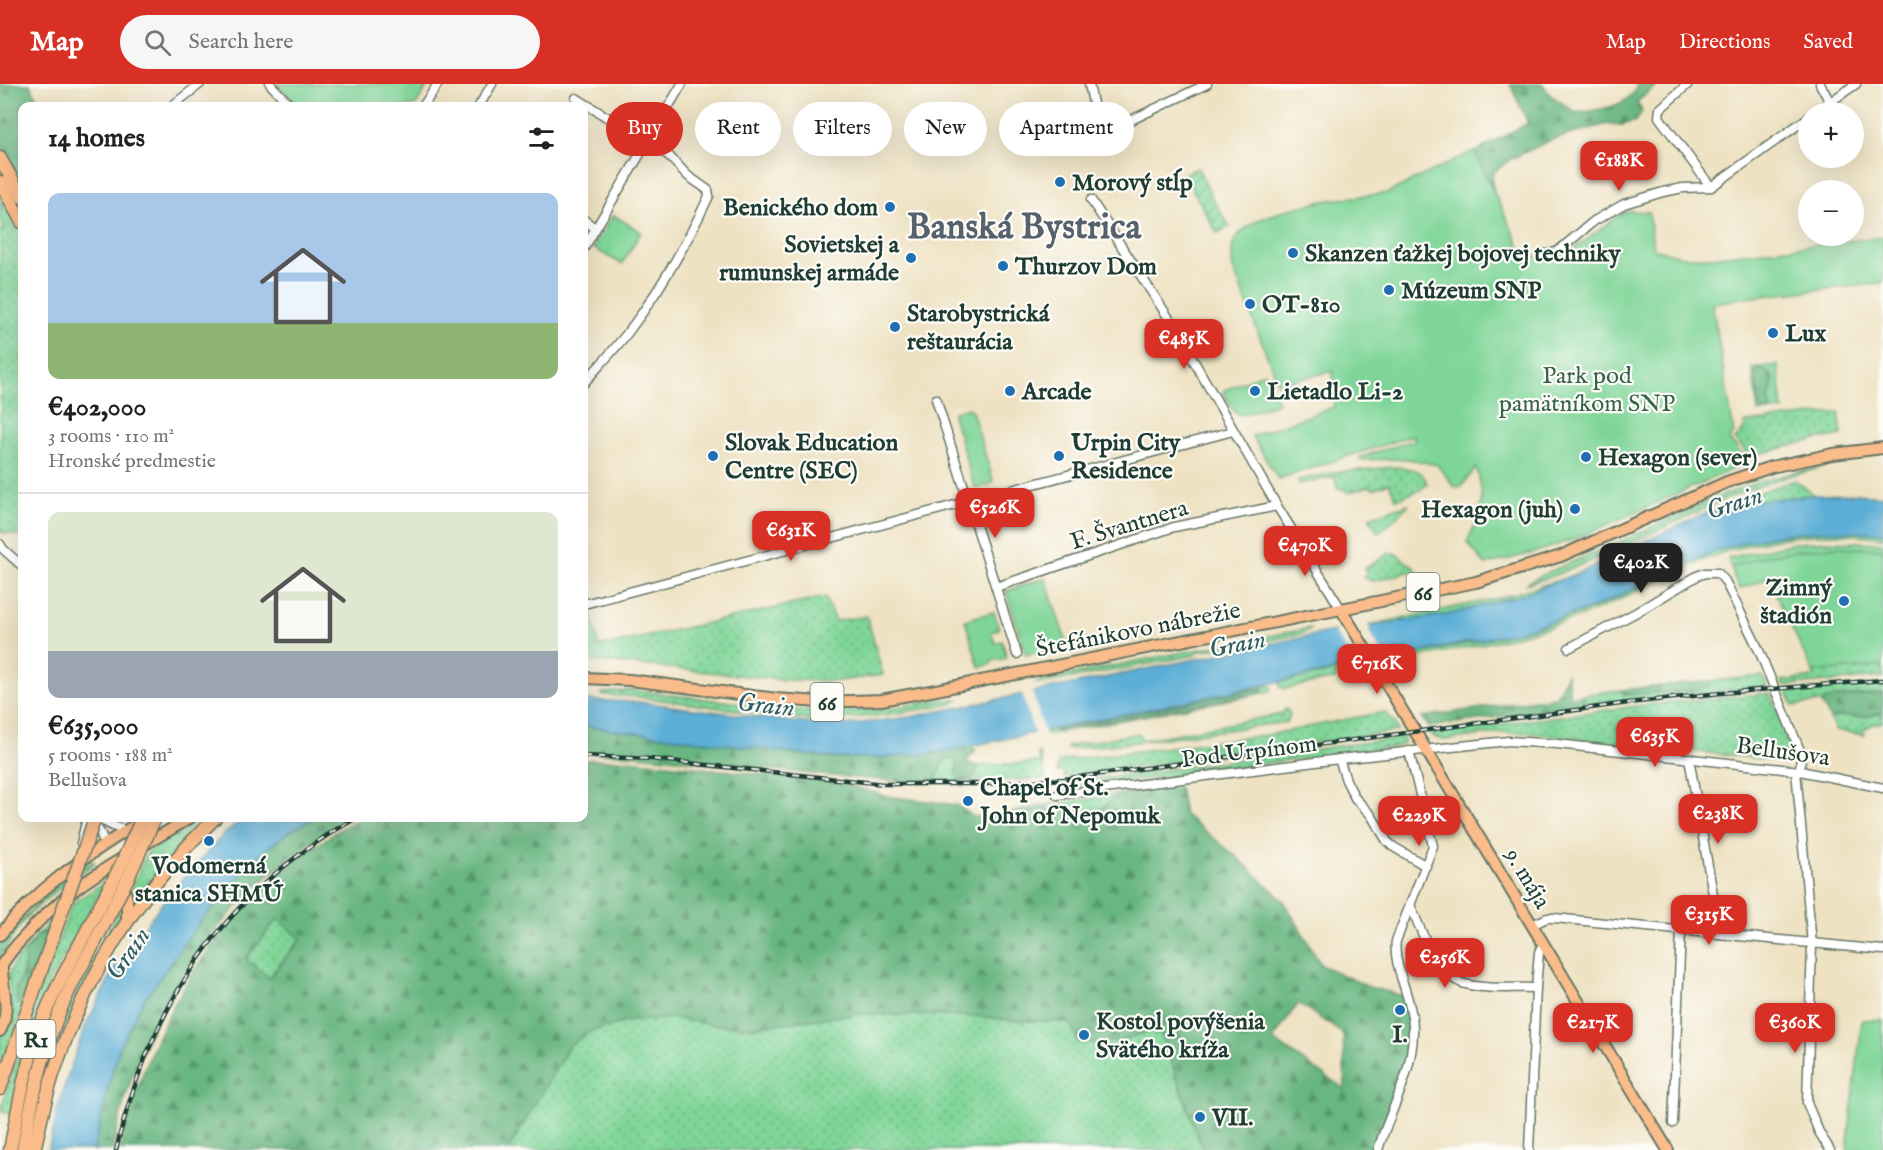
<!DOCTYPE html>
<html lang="en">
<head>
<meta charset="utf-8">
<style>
  :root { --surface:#fff; --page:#f6f6f6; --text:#202124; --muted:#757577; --line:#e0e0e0; --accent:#d93025 }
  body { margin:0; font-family:"IM FELL English",serif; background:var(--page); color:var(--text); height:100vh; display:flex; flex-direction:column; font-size:22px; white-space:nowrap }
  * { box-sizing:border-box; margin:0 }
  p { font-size:20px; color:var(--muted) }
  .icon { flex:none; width:33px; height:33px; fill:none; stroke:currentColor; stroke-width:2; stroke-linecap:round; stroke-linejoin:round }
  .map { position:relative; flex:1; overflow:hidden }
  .details { position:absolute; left:18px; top:18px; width:570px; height:720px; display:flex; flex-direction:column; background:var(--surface); border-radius:12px; box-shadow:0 6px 24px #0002 }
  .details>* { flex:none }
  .hud { position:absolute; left:606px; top:18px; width:570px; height:54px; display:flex; gap:12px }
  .controls { position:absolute; left:1798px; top:18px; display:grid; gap:12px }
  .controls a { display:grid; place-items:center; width:66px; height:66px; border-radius:50%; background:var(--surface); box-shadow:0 6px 24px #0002; font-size:30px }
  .price { position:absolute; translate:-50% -51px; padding:0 14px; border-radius:12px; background:var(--accent); color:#fff; font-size:20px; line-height:39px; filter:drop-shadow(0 2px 3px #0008) }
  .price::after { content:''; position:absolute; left:50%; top:36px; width:18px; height:14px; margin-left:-9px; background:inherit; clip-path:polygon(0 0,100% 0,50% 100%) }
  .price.active { background:#222; color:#fff }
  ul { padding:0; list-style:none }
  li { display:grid; align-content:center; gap:12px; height:318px; padding:0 30px }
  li+li { border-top:2px solid var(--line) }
  li span { display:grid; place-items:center; height:186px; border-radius:12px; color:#555 }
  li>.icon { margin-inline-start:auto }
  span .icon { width:108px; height:108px; fill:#fffc; stroke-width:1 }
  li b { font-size:26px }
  h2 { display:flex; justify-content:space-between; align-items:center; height:72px; padding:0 30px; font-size:26px }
  .chip { padding:0 21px; border-radius:27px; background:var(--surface); box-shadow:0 6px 24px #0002; font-size:21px; line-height:54px }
  .chip.active { background:var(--accent); color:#fff }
  header { display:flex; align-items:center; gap:36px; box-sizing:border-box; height:84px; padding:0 30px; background:var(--accent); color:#fff }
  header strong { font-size:28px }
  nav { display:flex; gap:33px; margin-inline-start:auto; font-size:21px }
  .search { width:420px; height:54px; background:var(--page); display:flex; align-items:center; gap:15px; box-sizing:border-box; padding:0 21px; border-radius:33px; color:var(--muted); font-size:22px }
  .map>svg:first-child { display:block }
  .grass { fill:url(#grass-dots); stroke:#4f8966; stroke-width:1.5 }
  .forest { fill:url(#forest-firs); stroke:#437a5a; stroke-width:1.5; fill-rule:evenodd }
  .park { fill:#7fd598; stroke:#4f8966; stroke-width:1.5 }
  .garden { fill:url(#garden-furrows); stroke:#4f8966; stroke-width:1.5 }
  .water { fill:#5baed6; stroke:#3d7685; stroke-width:1.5 }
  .pier { fill:#eee2c3 }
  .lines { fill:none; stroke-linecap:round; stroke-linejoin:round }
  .minor-casing { stroke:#677766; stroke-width:11 }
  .major-casing { stroke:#677766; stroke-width:14 }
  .highway-casing { stroke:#677766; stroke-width:15 }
  .minor { stroke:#fff; stroke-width:8 }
  .major { stroke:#f9bc8a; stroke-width:10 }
  .highway { stroke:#f9bc8a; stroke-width:12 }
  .rail-casing { stroke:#1f3d34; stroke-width:4.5 }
  .rail { stroke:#fdfcf7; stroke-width:2; stroke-dasharray:7; stroke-linecap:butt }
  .highway-bridge-casing { stroke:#677766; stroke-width:15; stroke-linecap:butt }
  .highway-bridge { stroke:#f9bc8a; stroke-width:12 }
  .poi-dot { fill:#1f6fb2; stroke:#fdfcf7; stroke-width:2 }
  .labels { text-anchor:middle; stroke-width:4.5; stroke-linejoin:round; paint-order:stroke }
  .shield { fill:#fdfcf7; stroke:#62766e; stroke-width:1.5 }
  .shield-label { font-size:22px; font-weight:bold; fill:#1f3d34 }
  .poi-label { font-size:24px; font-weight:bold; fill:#1f3d34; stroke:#fdfcf7; text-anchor:start }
  .park-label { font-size:24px; fill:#37634d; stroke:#fdfcf7 }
  .street-label { font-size:24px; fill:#1f3d34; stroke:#fdfcf7 }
  .water-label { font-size:26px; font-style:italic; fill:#315f65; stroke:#fdfcf7 }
  .town-label { font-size:36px; font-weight:bold; fill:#55616d; stroke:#fdfcf7 }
</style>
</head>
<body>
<header>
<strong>Map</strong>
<div class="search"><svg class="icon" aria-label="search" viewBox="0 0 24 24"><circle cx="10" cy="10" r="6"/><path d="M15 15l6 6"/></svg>Search here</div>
<nav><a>Map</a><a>Directions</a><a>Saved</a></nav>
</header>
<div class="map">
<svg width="1883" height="1066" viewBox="0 0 1883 1066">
  <defs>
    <pattern id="grass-dots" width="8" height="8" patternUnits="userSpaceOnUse" patternTransform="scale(1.5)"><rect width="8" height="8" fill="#7fd598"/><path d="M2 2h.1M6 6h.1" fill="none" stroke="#67ae7d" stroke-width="1.8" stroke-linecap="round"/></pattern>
    <pattern id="forest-firs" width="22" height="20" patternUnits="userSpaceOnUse" patternTransform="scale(1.5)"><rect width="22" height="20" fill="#67b680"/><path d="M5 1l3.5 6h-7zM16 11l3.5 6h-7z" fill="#54956a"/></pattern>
    <pattern id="garden-furrows" width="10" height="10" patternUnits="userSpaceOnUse" patternTransform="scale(1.5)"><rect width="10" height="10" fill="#7fd598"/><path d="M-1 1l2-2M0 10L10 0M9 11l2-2" fill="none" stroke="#67ae7d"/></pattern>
  </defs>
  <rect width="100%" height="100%" fill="#fdfcf7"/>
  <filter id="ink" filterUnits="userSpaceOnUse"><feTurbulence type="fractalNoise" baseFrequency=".0167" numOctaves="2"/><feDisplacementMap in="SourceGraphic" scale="12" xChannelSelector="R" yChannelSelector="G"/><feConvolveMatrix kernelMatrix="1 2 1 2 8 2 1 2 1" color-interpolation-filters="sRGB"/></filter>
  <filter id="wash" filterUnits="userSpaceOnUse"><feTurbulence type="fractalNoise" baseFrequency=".008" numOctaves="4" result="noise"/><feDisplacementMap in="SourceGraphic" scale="24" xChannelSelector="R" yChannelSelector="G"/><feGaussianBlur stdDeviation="1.35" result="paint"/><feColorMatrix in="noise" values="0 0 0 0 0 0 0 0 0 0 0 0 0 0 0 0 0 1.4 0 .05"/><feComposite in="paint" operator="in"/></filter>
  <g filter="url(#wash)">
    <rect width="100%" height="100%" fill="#eee2c3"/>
    <g class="grass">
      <path d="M0 114 22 153V452L0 448V147L4 143 0 137Z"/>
      <path d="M1778 281 1783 326 1758 329 1752 284Z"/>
      <path d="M1839 328 1842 351 1809 357 1748 373 1742 363 1735 356 1744 345 1745 339Z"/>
      <path d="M1836 380 1781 394 1730 413 1591 477 1545 495 1525 500C1553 484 1584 474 1613 461 1658 441 1701 418 1747 402 1776 391 1806 385 1836 380Z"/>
      <path d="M1394 383C1407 384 1424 384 1427 400L1420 406 1396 415 1389 399 1373 405 1369 402 1348 409 1344 405 1337 404 1335 393 1299 400 1298 396 1338 388Z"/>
      <path d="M1795 396 1814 411 1745 418 1696 433 1739 415Z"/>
      <path d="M1409 420 1388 441 1378 449 1369 433Z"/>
      <path d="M1829 447 1880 449H1883V454C1825 445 1758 453 1703 476 1661 493 1622 518 1579 533 1517 555 1452 567 1388 579L1387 576C1456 562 1527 550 1594 524 1632 509 1667 487 1705 471 1745 455 1786 450 1829 447Z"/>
      <path d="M1829 457 1883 459V472L1773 474 1731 484 1728 474 1793 459Z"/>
      <path d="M1390 469H1395L1417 486 1378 496 1372 497 1363 493 1367 490 1364 485Z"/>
      <path d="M1562 495 1525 510 1451 530 1369 543V541L1499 514Z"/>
      <path d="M825 513 835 537 867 532 883 591 838 597 785 596 629 580 584 577V523L590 521 599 563Z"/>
      <path d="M1310 544 1311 545 1301 550 1256 559 1252 556 1197 568 1196 571 1040 600 1035 598C1126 578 1218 562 1310 544Z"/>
      <path d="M1883 582V593L1783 602 1781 597 1814 593 1813 588Z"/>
      <path d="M1358 583 1365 593 1358 594 1356 587 1335 591 1336 595 1284 605 1280 603V598Z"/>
      <path d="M1763 592 1767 603 1580 621 1584 616 1583 611 1620 606 1625 611 1698 606 1709 602 1711 597Z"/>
      <path d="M1883 600V609L1832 614 1821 618 1793 622 1787 607Z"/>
      <path d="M1269 601 1272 604 1269 608 1050 650H1046L1044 647Z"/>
      <path d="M631 606 824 629 893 624 937 616H958L951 620C902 629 854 637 804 635L639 613 602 611V609Z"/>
      <path d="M1770 609 1792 665 1789 672 1780 677 1528 649H1499L1444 656 1434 653 1430 649 1651 620Z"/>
      <path d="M1285 625 1288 626 1290 631 1287 638 1120 660 1067 665 1068 662 1139 649 1142 656 1282 630Z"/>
      <path d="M1384 628 1394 637 1398 647 1064 693 1063 687 1057 688 1058 679 1066 676 1267 651Z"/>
      <path d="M1883 629V638L1871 641 1863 646 1865 651 1835 646 1830 635 1841 632 1860 633Z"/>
      <path d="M1404 653V660L1401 662 1068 705 1062 704 1061 700Z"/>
      <path d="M1038 669 1041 671 1045 695 932 699 939 690 941 681 945 675 951 674 957 678 956 690 975 691 978 682 1040 678Z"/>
      <path d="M1120 710C1113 714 1107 723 1101 725 1085 733 1054 731 1039 722Z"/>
      <path d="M204 734H207L183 757 135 816 132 802 147 769Z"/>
      <path d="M94 777 93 781C68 798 42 815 23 838 14 849 7 862 0 874V862C26 830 55 792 94 777Z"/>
      <path d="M106 797 50 897 23 976 11 1030 0 1028 24 951 72 820Z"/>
      <path d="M120 824 118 840 98 874 38 1021C38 1009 43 997 46 985 63 928 92 876 120 824Z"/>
      <path d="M54 833 0 992V954L10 933 12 920 8 896 9 889 16 876Z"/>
      <path d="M278 835 301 854 269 894 245 875Z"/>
      <path d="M858 930 975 932 1012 936 1070 938 1118 958 1151 946 1161 950 1203 1066H508L569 962 591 947 629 937 674 934 715 941 752 943Z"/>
    </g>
    <g class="forest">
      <path d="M0 0H30L40 20 38 22H22V100L0 61Z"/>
      <path d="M1510 0H1543L1548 9 1576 29C1596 26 1632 24 1637 0H1658L1637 18 1642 27 1636 37 1618 42 1607 40 1551 56 1511 75 1493 89 1492 98 1497 121 1466 73 1528 39Z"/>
      <path d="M1760 285C1782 291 1769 304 1769 316 1769 320 1770 323 1771 327H1762L1759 324 1755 290 1756 286Z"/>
      <path d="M1567 590 1570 613 1583 611 1584 616 1580 621 1429 643 1421 633 1556 613Z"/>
      <path d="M1711 597 1709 602 1698 606 1624 611 1620 606Z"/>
      <path d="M1262 604 1264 606 1260 609 1055 647 1056 645Z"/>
      <path d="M1883 609V629L1860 633 1841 632 1830 635 1821 618 1832 614Z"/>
      <path d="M584 642 833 674H879L942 668 971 662 976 666 965 679 978 682 975 691 967 697 958 695 956 690 957 678 951 674 944 676 941 681 939 690 932 699C862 696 792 688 721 680 675 675 630 669 584 669Z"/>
      <path d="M584 676H630L845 700 886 712 957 721 974 733 999 732 1039 722 1048 728 1065 730 1085 729 1102 725 1111 716 1120 710 1179 703 1184 730 1238 774 1284 817 1321 881 1369 903 1405 912C1415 967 1393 1015 1374 1066H1203L1161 950 1151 946 1118 958 1078 959 1070 938 1012 936 975 932 858 930 752 943 715 941 674 934 629 937 591 947 569 962 508 1066H120C148 946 204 846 303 771 319 760 343 741 361 734 371 731 402 734 415 734 471 734 527 734 584 734ZM277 835 301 855 269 894 246 875ZM1298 919 1343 950 1345 1005 1273 956Z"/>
      <path d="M314 734H349C244 795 164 892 127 1008 121 1027 117 1047 112 1066H94L108 1003 120 962 143 917 199 839 258 772 288 748Z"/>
      <path d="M47 848 48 851 29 897C28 906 24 915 18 921L16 905 24 886 25 868 37 851Z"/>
    </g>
    <g class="park">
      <path d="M276 0H429L415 22H298Z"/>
      <path d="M1474 67 1524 171 1560 175 1625 127 1649 128 1653 164 1684 173H1710L1883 153V199L1735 215 1730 217 1712 219 1734 349 1729 357 1737 364 1747 379 1575 455 1533 469 1485 481 1467 458C1480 431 1487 414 1476 384L1460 404 1454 402 1437 381 1408 375 1358 376 1361 373 1415 356 1414 351 1278 395 1252 352 1334 323 1333 287 1278 300 1232 181V164L1235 155 1242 147 1258 136 1286 126 1323 117 1387 109Z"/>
      <path d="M613 131 641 148 622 180 593 164Z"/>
      <path d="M1265 288 1278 319 1243 331 1235 329 1223 307Z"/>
      <path d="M968 324 972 327 993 396 992 400 977 404 974 402 953 331 954 328Z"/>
      <path d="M1833 463 1883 465V582L1813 588 1768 494 1739 505 1731 484C1762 469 1799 466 1833 463Z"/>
      <path d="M1045 494 1067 560 1058 565 1026 571 1006 507Z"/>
      <path d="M994 528 999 545 991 548 995 559 1002 557 1007 574 991 577V580L979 583 965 536Z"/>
      <path d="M1862 936H1883V1066H1847Z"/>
    </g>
    <path class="garden" d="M1198 84 1214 117 1230 143 1217 149 1184 90Z"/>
    <g class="water">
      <path d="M1857 410 1883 412V449L1829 447 1793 449 1767 453 1738 460 1705 471 1595 523 1513 549 942 668 879 674H833L584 642V616L639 618 821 641 855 640 910 633 1334 547 1451 530 1525 510 1586 486 1696 433 1745 418 1814 411Z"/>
      <path d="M244 734H314L288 748 258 772 199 839 143 917 120 962 108 1003 94 1066H48L60 1016 70 985 84 945 114 885 168 811 224 750Z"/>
    </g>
    <g class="pier">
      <path d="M1369 541V547L1388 579 1359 585 1334 547Z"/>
      <path d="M1032 607 1044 648 1034 650 1022 609Z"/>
    </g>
  </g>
  <g filter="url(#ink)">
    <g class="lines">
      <g class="minor-casing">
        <g id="minor">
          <path d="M270 0 291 22"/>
          <path d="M1089 0 1096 34 1102 49"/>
          <path d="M1688 0 1660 25 1659 33 1711 103"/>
          <path d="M1820 0 1830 18"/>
          <path d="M576 14 668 71 688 92 708 106 709 112C687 159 660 206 629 247 615 265 599 282 584 299"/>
          <path d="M172 22 200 0"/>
          <path d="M423 22 438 0"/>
          <path d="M479 22 492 0"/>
          <path d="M1816 28 1856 0"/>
          <path d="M1085 58 1207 0"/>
          <path d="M1091 116 1172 239 1277 422 1341 525"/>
          <path d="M584 136 595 144"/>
          <path d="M584 164 682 0"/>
          <path d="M1541 170H1550L1558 167 1594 137 1624 120 1663 108 1683 104 1711 103 1809 33"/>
          <path d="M936 315 1017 570"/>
          <path d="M0 460 3 465 22 482"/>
          <path d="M996 503 1174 443 1277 422"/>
          <path d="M584 520 1233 347"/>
          <path d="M1569 564 1637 528 1697 492 1705 489H1718L1725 497 1758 564 1801 669 1800 687"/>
          <path d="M1689 674 1720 850"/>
          <path d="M1339 675 1346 696 1355 714 1371 731 1387 757 1392 762 1426 782"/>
          <path d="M1796 687 1812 860 1807 1019 1819 1048 1830 1066"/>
          <path d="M1057 711 1339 675 1508 657 1557 660 1800 687 1883 704"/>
          <path d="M96 734 113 742 126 747"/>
          <path d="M93 737 101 750 104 761"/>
          <path d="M81 759 87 734"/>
          <path d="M1410 821C1422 847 1435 891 1465 900 1487 906 1514 903 1536 904"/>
          <path d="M1532 841 1547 834H1554L1883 866"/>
          <path d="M1673 1039 1681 846"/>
          <path d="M1378 1066C1390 1026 1413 990 1413 947 1414 917 1392 882 1396 857L1433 762 1409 667"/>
          <path d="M1529 1066 1536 904 1539 868 1543 860"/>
        </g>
      </g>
      <g class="major-casing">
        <g id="major">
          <path d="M1341 525 1668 1066"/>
          <path d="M584 594 630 596 777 615 820 618 881 616 936 606 1476 498 1561 472 1727 398 1771 383 1833 370 1883 364"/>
          <path d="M142 762 190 734"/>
          <path d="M123 799 127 816V837"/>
          <path d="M0 851C38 802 90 770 141 737"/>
          <path d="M0 884C7 872 16 861 26 851 57 816 86 796 126 772"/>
          <path d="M0 947C12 925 1 903 2 880"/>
        </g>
      </g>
      <g class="highway-casing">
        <g id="highway">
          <path d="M0 74 22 113"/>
          <path d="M0 98 22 138"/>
          <path d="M0 1005 48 867"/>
          <path d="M10 1066C19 1019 27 971 46 927 57 901 71 877 84 852"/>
          <path d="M23 1066C32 1013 44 960 67 911 75 893 86 875 95 858"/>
          <path d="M34 1066C41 1038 46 1009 56 982 88 887 143 803 215 734"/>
        </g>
      </g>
      <use href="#minor" class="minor"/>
      <use href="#major" class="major"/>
      <use href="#highway" class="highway"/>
      <g class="rail-casing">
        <g id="rail">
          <path d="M584 672 651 675 884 700H985L1064 695 1628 619 1721 609 1883 596"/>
          <path d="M116 1066C151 921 223 808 356 734"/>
        </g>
      </g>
      <use href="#rail" class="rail"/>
      <g class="highway-bridge-casing">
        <g id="highway-bridge">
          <path d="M84 852 119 785 142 734"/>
          <path d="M95 858 129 792 155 734"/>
          <path d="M48 867 95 734"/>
        </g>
      </g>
      <use href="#highway-bridge" class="highway-bridge"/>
    </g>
  </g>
  <g class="poi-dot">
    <circle cx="1060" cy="98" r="6"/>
    <circle cx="890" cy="123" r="6"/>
    <circle cx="1293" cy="169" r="6"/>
    <circle cx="911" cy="174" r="6"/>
    <circle cx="1003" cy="182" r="6"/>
    <circle cx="1389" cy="206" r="6"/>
    <circle cx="1250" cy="220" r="6"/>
    <circle cx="895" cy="243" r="6"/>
    <circle cx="1773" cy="249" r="6"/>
    <circle cx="1010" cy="307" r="6"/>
    <circle cx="1255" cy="307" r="6"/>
    <circle cx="713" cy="372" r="6"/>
    <circle cx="1059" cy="372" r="6"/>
    <circle cx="1586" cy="373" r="6"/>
    <circle cx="1575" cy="425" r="6"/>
    <circle cx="1844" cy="517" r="6"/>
    <circle cx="968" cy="717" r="6"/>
    <circle cx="209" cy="757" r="6"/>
    <circle cx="1400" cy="926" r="6"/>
    <circle cx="1084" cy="951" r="6"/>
    <circle cx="1200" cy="1033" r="6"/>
  </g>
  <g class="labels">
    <g class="shield">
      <rect x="1406.5" y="489" width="33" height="38" rx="4.5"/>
      <rect x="810.5" y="599" width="33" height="38" rx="4.5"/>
      <rect x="16.5" y="936" width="39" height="38" rx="4.5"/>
    </g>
    <g class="shield-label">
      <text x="1423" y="516">66</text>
      <text x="827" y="626">66</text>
      <text x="36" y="963">R1</text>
    </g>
    <g class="poi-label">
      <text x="1072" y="106">Morový stĺp</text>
      <text x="878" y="131" text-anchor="end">Benického dom</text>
      <text x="899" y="168" text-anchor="end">Sovietskej a<tspan x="899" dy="28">rumunskej armáde</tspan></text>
      <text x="1305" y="177">Skanzen ťažkej bojovej techniky</text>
      <text x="1015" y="190">Thurzov Dom</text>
      <text x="1401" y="214">Múzeum SNP</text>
      <text x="1262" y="228">OT-810</text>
      <text x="907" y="237">Starobystrická<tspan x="907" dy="28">reštaurácia</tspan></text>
      <text x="1785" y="257">Lux</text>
      <text x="1022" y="315">Arcade</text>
      <text x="1267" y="315">Lietadlo Li-2</text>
      <text x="725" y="366">Slovak Education<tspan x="725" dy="28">Centre (SEC)</tspan></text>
      <text x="1071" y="366">Urpin City<tspan x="1071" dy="28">Residence</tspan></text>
      <text x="1598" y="381">Hexagon (sever)</text>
      <text x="1563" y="433" text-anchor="end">Hexagon (juh)</text>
      <text x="1832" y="511" text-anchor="end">Zimný<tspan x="1832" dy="28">štadión</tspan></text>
      <text x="980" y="711">Chapel of St.<tspan x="980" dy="28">John of Nepomuk</tspan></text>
      <text x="209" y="789" text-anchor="middle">Vodomerná<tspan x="209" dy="28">stanica SHMÚ</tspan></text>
      <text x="1096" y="945">Kostol povýšenia<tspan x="1096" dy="28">Svätého kríža</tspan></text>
      <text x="1400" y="958" text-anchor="middle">I.</text>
      <text x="1212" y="1041">VII.</text>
    </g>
    <g class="park-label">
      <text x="1587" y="299">Park pod<tspan x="1587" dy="28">pamätníkom SNP</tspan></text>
    </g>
    <g class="street-label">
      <text transform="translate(1129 440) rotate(-17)" y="8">F. Švantnera</text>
      <text transform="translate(1138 545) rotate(-11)" y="8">Štefánikovo nábrežie</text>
      <text transform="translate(1249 667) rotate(-7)" y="8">Pod Urpínom</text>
      <text transform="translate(1783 667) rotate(8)" y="8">Bellušova</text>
      <text transform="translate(1528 794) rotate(59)" y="8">9. mája</text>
    </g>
    <g class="water-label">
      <text transform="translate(1734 418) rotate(-18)" y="9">Grain</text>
      <text transform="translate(1237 559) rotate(-11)" y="9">Grain</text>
      <text transform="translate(766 620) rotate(6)" y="9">Grain</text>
      <text transform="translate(127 869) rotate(-55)" y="9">Grain</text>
    </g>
    <g class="town-label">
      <text x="1024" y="154">Banská Bystrica</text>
    </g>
  </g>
</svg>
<div class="controls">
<a>+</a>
<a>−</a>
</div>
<b class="price" style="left:1619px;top:108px">€188K</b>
<b class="price" style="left:1184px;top:286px">€485K</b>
<b class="price" style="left:995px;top:455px">€526K</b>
<b class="price" style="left:791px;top:478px">€631K</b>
<b class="price" style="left:1305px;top:493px">€470K</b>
<b class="price active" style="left:1641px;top:510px">€402K</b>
<b class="price" style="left:1377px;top:611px">€716K</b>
<b class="price" style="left:1655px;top:684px">€635K</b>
<b class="price" style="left:1718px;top:761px">€238K</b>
<b class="price" style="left:1419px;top:763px">€229K</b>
<b class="price" style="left:1709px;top:862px">€315K</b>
<b class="price" style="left:1445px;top:905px">€256K</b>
<b class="price" style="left:1593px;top:970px">€217K</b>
<b class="price" style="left:1795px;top:970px">€360K</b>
<div class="hud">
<a class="chip active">Buy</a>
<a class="chip">Rent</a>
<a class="chip">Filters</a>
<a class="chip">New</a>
<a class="chip">Apartment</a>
</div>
<section class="details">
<h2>14 homes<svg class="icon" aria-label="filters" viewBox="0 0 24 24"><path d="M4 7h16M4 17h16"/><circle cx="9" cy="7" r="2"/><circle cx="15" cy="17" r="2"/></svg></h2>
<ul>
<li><span style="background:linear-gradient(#a9c7e8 70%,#8fb573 0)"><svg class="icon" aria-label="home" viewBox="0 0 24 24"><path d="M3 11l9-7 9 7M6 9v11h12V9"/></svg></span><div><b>€402,000</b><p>3 rooms · 110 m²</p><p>Hronské predmestie</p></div></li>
<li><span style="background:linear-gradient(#dfe7d0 75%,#9aa5b1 0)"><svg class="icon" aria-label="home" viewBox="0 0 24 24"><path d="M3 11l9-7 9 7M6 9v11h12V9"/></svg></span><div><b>€635,000</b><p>5 rooms · 188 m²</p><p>Bellušova</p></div></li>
</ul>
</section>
</div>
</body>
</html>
